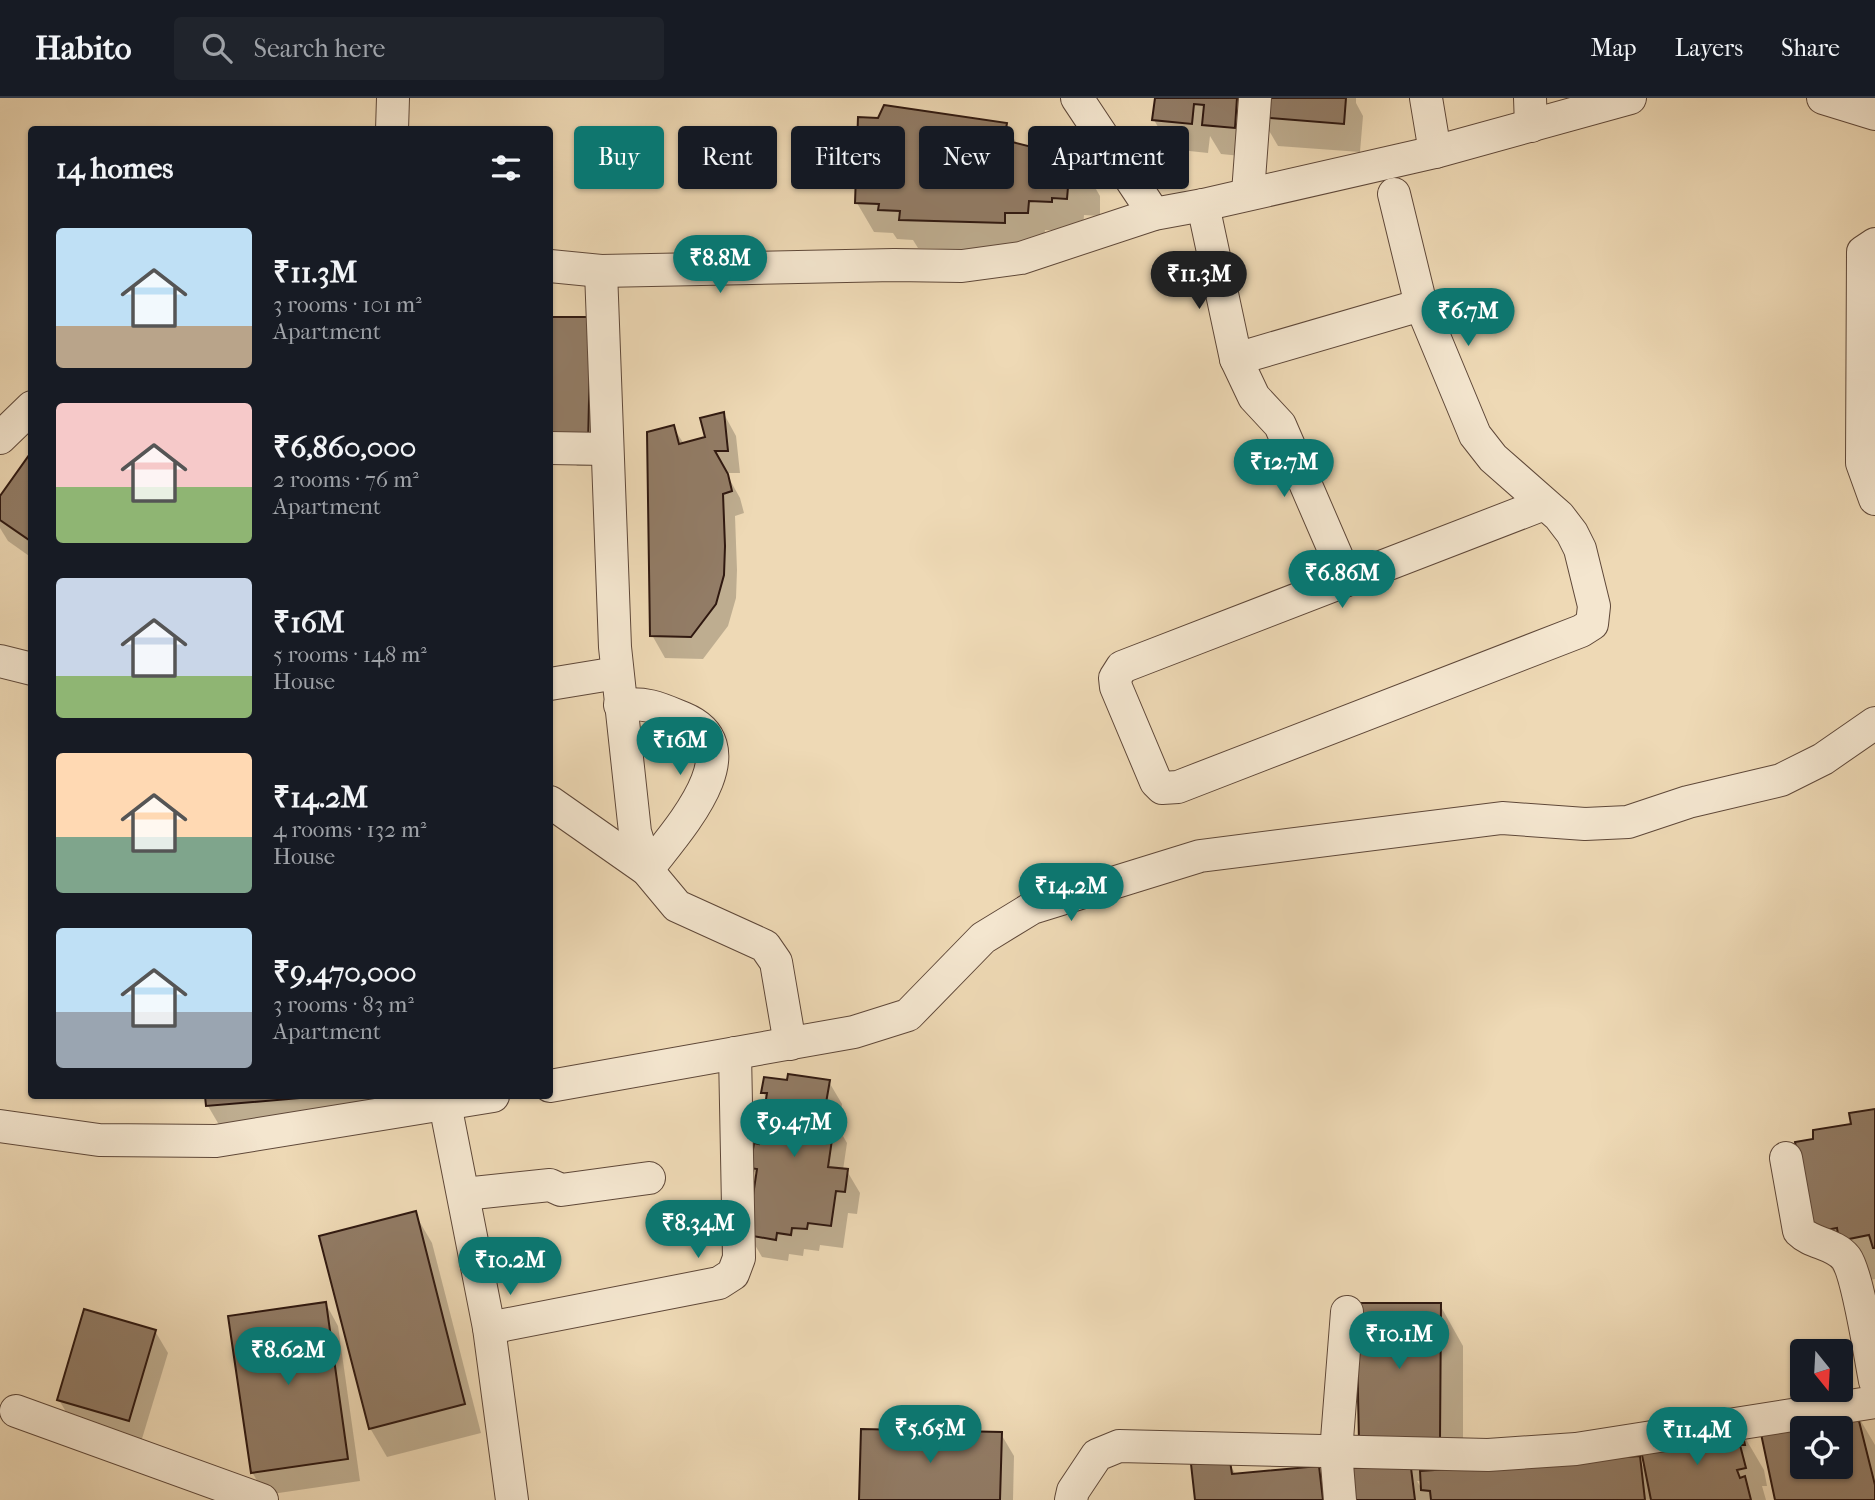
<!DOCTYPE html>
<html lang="en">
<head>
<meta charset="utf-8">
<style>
  :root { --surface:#171b24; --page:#20242c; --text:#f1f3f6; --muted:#9ea1a6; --line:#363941; --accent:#0f766e }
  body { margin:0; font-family:"IM FELL French Canon",serif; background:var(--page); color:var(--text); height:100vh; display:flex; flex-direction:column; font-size:26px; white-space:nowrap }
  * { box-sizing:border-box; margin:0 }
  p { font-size:23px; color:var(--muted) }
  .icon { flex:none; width:38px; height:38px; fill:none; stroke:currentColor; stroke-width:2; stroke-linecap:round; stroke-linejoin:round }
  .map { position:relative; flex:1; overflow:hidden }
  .panel { position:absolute; left:28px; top:28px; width:525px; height:973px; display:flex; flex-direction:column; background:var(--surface); border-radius:7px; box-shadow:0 2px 5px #0004 }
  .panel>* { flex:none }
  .top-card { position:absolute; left:574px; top:28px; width:665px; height:63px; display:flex; gap:14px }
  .needle { width:46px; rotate:162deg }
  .controls { position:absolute; left:1790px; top:1241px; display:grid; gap:14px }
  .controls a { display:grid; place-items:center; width:63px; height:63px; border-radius:7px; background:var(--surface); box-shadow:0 2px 5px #0004; font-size:35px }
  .price { position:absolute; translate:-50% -60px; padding:0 16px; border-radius:24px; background:var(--accent); color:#fff; font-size:23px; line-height:46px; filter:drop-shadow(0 2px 4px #0008) }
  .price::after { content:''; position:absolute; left:50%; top:42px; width:21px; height:16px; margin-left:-10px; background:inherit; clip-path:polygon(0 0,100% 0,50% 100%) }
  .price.selected { background:#222; color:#fff }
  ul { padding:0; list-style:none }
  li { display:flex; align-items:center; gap:21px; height:175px; padding:0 28px }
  li span { display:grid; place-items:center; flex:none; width:196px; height:140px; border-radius:7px; color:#555 }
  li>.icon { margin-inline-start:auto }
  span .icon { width:84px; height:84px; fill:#fffc; stroke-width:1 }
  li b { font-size:30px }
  h2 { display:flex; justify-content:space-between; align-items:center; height:84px; padding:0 28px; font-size:30px }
  .pill { padding:0 24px; border-radius:7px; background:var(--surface); box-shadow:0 2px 5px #0004; font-size:24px; line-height:63px }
  .pill.selected { background:var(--accent); color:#fff }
  header { display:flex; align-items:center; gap:42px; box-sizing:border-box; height:98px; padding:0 35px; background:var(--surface); border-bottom:2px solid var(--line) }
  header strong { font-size:33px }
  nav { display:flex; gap:38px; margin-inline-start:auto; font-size:24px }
  .search { width:490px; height:63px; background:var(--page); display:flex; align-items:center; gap:18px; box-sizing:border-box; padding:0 24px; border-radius:7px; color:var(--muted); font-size:26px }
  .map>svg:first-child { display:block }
  .shadow { fill:#0003; fill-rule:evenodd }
  .building { fill:#927c66; stroke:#2f1810; stroke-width:2; fill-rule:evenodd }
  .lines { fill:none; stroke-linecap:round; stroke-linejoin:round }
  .minor-casing { stroke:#5f4839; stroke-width:34 }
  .minor { stroke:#f4e6cf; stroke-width:32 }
</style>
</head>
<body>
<header>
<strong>Habito</strong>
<div class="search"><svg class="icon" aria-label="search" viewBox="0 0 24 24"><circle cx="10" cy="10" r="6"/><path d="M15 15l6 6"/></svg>Search here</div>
<nav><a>Map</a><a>Layers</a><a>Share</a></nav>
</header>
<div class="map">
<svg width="1875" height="1402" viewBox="0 0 1875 1402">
  <rect width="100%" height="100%" fill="#eed9b5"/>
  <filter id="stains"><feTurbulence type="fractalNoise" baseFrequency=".00286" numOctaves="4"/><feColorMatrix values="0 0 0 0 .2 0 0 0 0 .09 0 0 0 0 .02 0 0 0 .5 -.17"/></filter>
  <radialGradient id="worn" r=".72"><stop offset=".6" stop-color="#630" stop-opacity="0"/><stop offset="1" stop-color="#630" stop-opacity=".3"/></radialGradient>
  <g class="shadow">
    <path d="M1156 0H1238L1254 28 1251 59 1221 56 1210 38 1208 55 1171 51 1154 22Z"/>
    <path d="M1262 0H1356V5L1363 18 1360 54 1278 48 1261 19Z"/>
    <path d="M1006 26 1018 48 1063 59 1067 66 1083 69 1100 98V118L1084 117 1083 130 1068 133 1045 132 1044 144 1021 143V154L918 150 913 142 897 141 893 135 874 134 857 105Z"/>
    <path d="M550 220 590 221 600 368H577L571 359 550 351Z"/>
    <path d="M724 316 736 338 740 375H726L740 400 744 415 735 418 737 472 736 500 728 528 703 561 665 560 652 537 673 329 684 346 707 340Z"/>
    <path d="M32 356V460L8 443 0 430V401Z"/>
    <path d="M788 984H829L842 1006 840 1021 844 1030 843 1038 847 1045 843 1072 847 1073 860 1095 857 1116 848 1115 843 1150 820 1147 819 1153 804 1151 803 1158 789 1156 788 1163 762 1159 749 1137 758 1079 752 1070 761 1048 767 1002 763 994Z"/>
    <path d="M207 998H413L225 1037 208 1008Z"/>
    <path d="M1875 1013V1181L1864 1183 1858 1172 1835 1176 1811 1135 1815 1042 1852 1028Z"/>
    <path d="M415 1116 432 1145 481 1335 387 1359 370 1330Z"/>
    <path d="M326 1206 338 1228 360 1383 265 1397 252 1374Z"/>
    <path d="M1440 1207 1463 1248V1372L1639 1360 1646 1374 1740 1331 1764 1372 1767 1388H1762L1766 1402H1348L1377 1372ZM1417 1383H1423V1393Z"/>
    <path d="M155 1233 168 1255 141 1344 72 1324 59 1302Z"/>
    <path d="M1855 1313 1875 1347V1402H1777L1762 1332ZM1802 1330H1841V1368H1802Z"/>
    <path d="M1001 1336 1014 1358 1013 1402H861Z"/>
    <path d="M1229 1365 1236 1377 1318 1370 1336 1402H1197Z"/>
  </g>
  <g class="building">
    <path d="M1155 0H1237L1235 30 1202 27 1204 7 1194 6 1192 26 1152 22Z"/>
    <path d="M1260 0H1346L1344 26 1259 19Z"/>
    <path d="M884 7 1007 25 1004 42 1064 57 1065 64 1084 67V89H1068L1067 101 1052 100V104L1029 103 1028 115H1005V125L899 122 900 113 878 112 879 106 855 105 858 19 878 20Z"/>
    <path d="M550 219H591L588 346 550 337Z"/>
    <path d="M724 314 728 353H715L728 376 732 393 723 396 725 448 724 477 716 506 691 539 650 538 647 334 674 327 679 346 705 339 700 320Z"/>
    <path d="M32 353V444L0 422V398Z"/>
    <path d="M788 976 830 982 826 1005 832 1006 830 1020 835 1021 828 1069 848 1071 845 1094 836 1093 831 1128 808 1125 807 1131 792 1130 791 1137 777 1135 776 1142 747 1137 757 1071 750 1070 754 1045 759 1046 767 995H761L764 979 787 982Z"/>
    <path d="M205 998H323L206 1008Z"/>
    <path d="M1875 1011V1150H1873L1869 1137 1839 1143 1837 1130 1810 1135 1795 1044 1813 1041V1032L1851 1026 1849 1015Z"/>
    <path d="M416 1113 465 1306 369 1331 319 1138Z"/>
    <path d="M326 1204 348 1361 251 1375 228 1218Z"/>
    <path d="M1356 1205H1441L1440 1342 1359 1343Z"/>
    <path d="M84 1211 156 1232 129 1323 57 1302Z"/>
    <path d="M1856 1311 1875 1387V1402H1775L1760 1331ZM1802 1330H1841V1368H1802Z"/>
    <path d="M1741 1329 1745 1347H1740L1746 1370 1737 1372 1740 1380 1745 1378 1751 1402H1651L1640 1347Z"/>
    <path d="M861 1331 1002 1334 1000 1402H859Z"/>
    <path d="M1640 1358 1645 1402H1431L1430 1393 1421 1392 1420 1373Z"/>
    <path d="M1230 1363 1232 1376 1319 1368 1323 1402H1195L1191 1366Z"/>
    <path d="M1343 1370H1411L1415 1402H1346Z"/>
  </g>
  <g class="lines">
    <g class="minor-casing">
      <g id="minor">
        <path d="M1077 0 1154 116"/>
        <path d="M1426 0 1435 54"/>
        <path d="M1530 0 1531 28"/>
        <path d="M1823 0 1875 16"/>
        <path d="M392 32 393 0"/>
        <path d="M1248 95 1255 0"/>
        <path d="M1394 96 1421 207 1475 337 1493 360 1559 418 1572 435 1580 451 1594 508 1592 526 1581 533 1178 689 1162 690 1156 684 1116 589 1115 580 1122 569 1544 406"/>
        <path d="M1203 107 1236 261 1254 299 1280 327 1347 482"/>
        <path d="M1875 146 1863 154 1862 365 1875 401"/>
        <path d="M550 168 601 173 894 167 962 168 1021 160 1154 116 1203 107 1435 54 1630 0"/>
        <path d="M601 173 615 549 635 734 647 772 677 808 765 848 776 864 790 946"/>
        <path d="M1236 261 1421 207"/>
        <path d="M0 340 32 309"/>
        <path d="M550 350 607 351"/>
        <path d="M0 563 32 571"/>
        <path d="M550 586 617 575"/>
        <path d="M550 704 647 772C673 737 756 650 683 620 659 610 647 604 620 607"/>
        <path d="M550 988 854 934 908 917 983 840 1032 810 1200 758 1502 720 1585 726 1628 724 1688 704 1781 682 1823 661 1875 625"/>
        <path d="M445 1006 489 1230 512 1402"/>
        <path d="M0 1028 99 1042 216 1043 493 998"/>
        <path d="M1786 1060 1799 1133C1812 1146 1834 1145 1846 1160 1858 1177 1870 1258 1875 1283"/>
        <path d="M464 1096 550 1087 561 1092 649 1080"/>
        <path d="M489 1230 719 1185 733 1176 739 1160 735 955"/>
        <path d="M16 1313 262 1402"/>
        <path d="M1071 1402 1073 1393 1097 1357 1119 1348 1488 1357 1576 1351 1875 1304"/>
        <path d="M1340 1402 1336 1354 1347 1214"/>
      </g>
    </g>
    <use href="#minor" class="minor"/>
  </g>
  <rect width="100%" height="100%" filter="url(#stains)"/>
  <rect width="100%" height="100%" fill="url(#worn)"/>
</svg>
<div class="controls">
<a><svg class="needle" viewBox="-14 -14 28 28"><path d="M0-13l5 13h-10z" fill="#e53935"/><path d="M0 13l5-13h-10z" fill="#9ea1a6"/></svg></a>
<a><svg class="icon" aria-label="locate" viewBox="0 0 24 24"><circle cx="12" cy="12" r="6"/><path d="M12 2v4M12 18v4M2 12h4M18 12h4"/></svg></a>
</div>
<b class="price" style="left:720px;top:197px">₹8.8M</b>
<b class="price selected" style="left:1199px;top:213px">₹11.3M</b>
<b class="price" style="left:1468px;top:250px">₹6.7M</b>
<b class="price" style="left:1284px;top:401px">₹12.7M</b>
<b class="price" style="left:1342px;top:512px">₹6.86M</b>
<b class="price" style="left:680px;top:679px">₹16M</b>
<b class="price" style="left:1071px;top:825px">₹14.2M</b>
<b class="price" style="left:794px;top:1061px">₹9.47M</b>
<b class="price" style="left:698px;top:1162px">₹8.34M</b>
<b class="price" style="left:510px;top:1199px">₹10.2M</b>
<b class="price" style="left:1399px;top:1273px">₹10.1M</b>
<b class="price" style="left:288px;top:1289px">₹8.62M</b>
<b class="price" style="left:930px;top:1367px">₹5.65M</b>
<b class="price" style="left:1697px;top:1369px">₹11.4M</b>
<div class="top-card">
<a class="pill selected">Buy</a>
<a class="pill">Rent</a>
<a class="pill">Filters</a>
<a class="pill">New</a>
<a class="pill">Apartment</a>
</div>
<section class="panel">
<h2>14 homes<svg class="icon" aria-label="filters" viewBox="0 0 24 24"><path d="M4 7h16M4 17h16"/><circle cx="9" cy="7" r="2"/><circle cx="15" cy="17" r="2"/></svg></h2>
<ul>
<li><span style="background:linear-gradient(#bfe0f5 70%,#b9a48a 0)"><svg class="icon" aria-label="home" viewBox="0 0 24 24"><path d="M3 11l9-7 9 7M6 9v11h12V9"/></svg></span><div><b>₹11.3M</b><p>3 rooms · 101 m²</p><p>Apartment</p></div></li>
<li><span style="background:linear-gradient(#f6c9c9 60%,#8fb573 0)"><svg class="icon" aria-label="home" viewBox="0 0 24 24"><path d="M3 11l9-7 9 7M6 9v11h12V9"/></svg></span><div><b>₹6,860,000</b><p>2 rooms · 76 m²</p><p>Apartment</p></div></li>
<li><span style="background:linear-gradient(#c9d6e8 70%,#8fb573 0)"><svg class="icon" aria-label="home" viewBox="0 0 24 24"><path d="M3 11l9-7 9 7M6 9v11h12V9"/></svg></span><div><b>₹16M</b><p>5 rooms · 148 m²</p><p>House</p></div></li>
<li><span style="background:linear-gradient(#ffd9b3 60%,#7fa58c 0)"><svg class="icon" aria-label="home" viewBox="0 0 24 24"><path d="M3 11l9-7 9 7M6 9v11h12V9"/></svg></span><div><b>₹14.2M</b><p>4 rooms · 132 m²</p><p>House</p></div></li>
<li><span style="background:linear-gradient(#bfe0f5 60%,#9aa5b1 0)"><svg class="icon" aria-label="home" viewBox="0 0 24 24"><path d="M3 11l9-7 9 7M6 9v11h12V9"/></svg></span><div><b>₹9,470,000</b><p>3 rooms · 83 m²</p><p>Apartment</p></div></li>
</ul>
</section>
</div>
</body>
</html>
